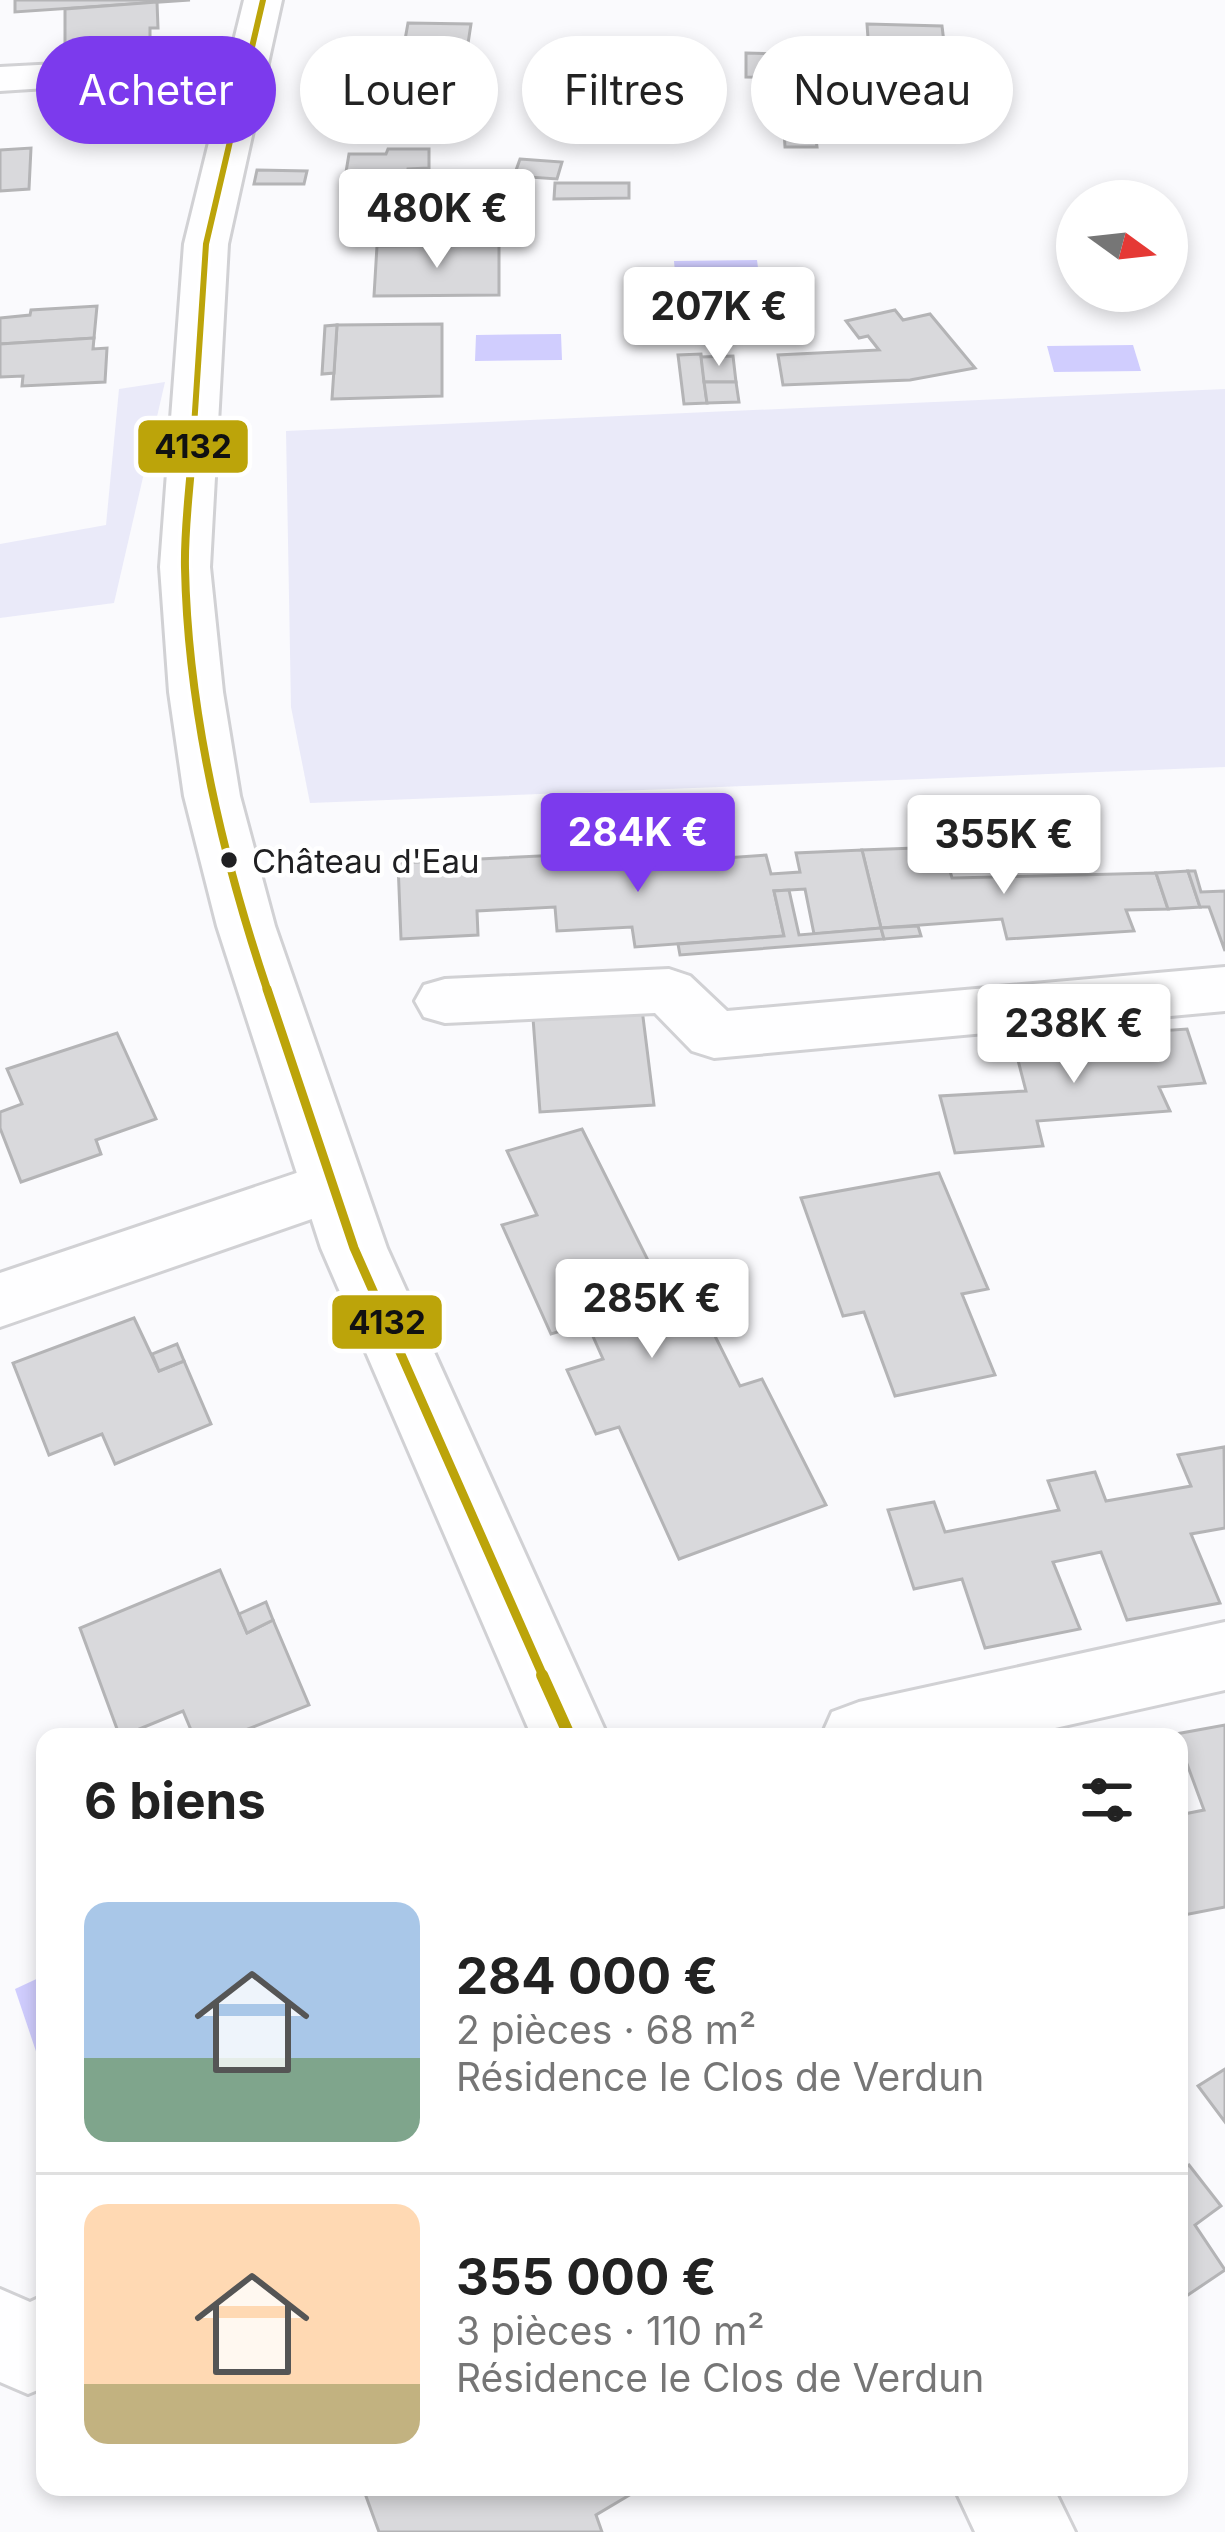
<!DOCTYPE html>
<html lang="fr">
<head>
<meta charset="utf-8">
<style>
  :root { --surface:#fff; --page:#f2f2f2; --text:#222; --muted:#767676; --line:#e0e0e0; --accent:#7c3aed }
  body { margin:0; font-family:Inter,sans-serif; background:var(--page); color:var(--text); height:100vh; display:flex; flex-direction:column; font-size:45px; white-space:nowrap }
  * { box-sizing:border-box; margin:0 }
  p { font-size:39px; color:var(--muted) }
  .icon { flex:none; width:66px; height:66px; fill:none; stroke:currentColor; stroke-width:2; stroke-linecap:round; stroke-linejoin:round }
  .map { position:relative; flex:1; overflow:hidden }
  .drawer { position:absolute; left:36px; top:1728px; width:1152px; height:768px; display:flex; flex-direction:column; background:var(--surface); border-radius:24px; box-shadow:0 6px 18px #0003 }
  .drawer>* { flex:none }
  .guide { position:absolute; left:36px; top:36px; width:1155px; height:108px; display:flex; gap:24px }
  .needle { width:78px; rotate:105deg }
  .buttons { position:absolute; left:1056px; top:180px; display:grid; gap:24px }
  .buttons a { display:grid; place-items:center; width:132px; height:132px; border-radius:50%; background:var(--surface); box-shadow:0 6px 18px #0003; font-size:60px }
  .price { position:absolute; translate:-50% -102px; padding:0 27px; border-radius:12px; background:#fff; color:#222; font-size:39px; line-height:78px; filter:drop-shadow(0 3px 6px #0008) }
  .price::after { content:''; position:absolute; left:50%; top:72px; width:36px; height:27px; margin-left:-18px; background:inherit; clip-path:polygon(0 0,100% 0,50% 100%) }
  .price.active { background:var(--accent); color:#fff }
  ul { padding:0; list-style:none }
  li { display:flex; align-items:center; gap:36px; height:300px; padding:0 48px }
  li+li { border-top:3px solid var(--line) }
  li span { display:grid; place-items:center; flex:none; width:336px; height:240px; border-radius:24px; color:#555 }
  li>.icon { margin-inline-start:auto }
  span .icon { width:144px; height:144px; fill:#fffc; stroke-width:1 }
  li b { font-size:51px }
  h2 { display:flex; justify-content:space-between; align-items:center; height:144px; padding:0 48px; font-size:51px }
  .chip { padding:0 42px; border-radius:54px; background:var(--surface); box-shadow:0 6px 18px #0003; font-size:42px; line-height:108px }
  .chip.active { background:var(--accent); color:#fff }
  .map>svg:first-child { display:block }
  .green { fill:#eaeaf9 }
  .water { fill:#d0cdfe }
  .building { fill:#d9d9dc; stroke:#b4b4b6; stroke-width:3 }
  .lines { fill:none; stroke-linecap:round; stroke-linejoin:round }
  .minor-casing { stroke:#d1d1d4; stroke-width:6 }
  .tertiary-casing { stroke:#d1d1d4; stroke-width:6 }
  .minor { fill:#fefeff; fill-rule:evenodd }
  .tertiary { fill:#fefeff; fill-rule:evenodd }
  .bus-1-far3-casing { stroke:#fff; stroke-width:12 }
  .bus-1-far2-casing { stroke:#fff; stroke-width:15 }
  .bus-1-far1-casing { stroke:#fff; stroke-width:18 }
  .bus-1-casing { stroke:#fff; stroke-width:21 }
  .bus-1-far3 { stroke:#bca40a; stroke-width:6 }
  .bus-1-far2 { stroke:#bca40a; stroke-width:8 }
  .bus-1-far1 { stroke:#bca40a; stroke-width:9 }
  .bus-1 { stroke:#bca40a; stroke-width:12 }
  .bus-dot { fill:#202022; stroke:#fff; stroke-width:4.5 }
  .labels { text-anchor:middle; stroke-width:9; stroke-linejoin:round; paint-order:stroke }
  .bus-label { font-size:33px; fill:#202022; stroke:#fff; text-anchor:start }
  .line-badge { stroke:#fff; stroke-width:4.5 }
  .pale-badge-label { font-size:33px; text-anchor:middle; font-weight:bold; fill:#111 }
</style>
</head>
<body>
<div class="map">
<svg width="1225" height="2532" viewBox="0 0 1225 2532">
  <rect width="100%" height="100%" fill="#fafafd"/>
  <g class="green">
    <path d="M165 382 114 603 0 618V544L106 525 119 389Z"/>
    <path d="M1225 389V767L310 803 291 707 286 431Z"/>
  </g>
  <g class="water">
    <path d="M757 260 760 284 676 285 674 261Z"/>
    <path d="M561 334 562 360 475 361 476 335Z"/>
    <path d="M1133 345 1141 371 1054 372 1047 346Z"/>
    <path d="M45 1975V2078L15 1989Z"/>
  </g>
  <g class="building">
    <path d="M15 0H190L15 12Z"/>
    <path d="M157 2 158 28H150V42L65 48V9Z"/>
    <path d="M408 23 471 24 465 63 401 62Z"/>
    <path d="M867 24 942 26 947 67 870 66Z"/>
    <path d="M746 53 814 55 815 78 746 77Z"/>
    <path d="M385 87 461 88 455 129 390 128 394 106H381Z"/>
    <path d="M784 131H815L817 147H785Z"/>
    <path d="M31 148 29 189 0 191V150Z"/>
    <path d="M388 149H429V168L408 169 406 184H344L349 154H386Z"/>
    <path d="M520 159 562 162 557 179 514 176Z"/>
    <path d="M257 170 307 171 304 184H254Z"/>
    <path d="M555 183H629V198L554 199Z"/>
    <path d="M499 200V245L418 246 420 202Z"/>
    <path d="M499 245V295L374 296 377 246Z"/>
    <path d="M97 306 94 338 0 344V318L30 315 31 310Z"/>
    <path d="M895 310 903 320 930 314 975 368 910 380 783 385 778 355 879 350 868 336 859 338 846 321Z"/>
    <path d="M442 324V396L332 399 337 325Z"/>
    <path d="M337 325 334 373 322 374 325 326Z"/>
    <path d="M94 338 93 349 107 348 105 382 22 386 23 376 0 377V344Z"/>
    <path d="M701 354 707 403 684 404 678 355Z"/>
    <path d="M733 356 736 382H704L701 357Z"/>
    <path d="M704 382H736L739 402 707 403Z"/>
    <path d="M943 847 952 878 1156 873 1168 909 1126 910 1134 931 1007 939 1002 919 881 928 862 850Z"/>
    <path d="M862 850 881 928 814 934 805 889 774 891 784 936 635 947 632 927 557 931 555 907 477 911 478 935 401 939 398 863 623 852 625 865 766 855 771 874 800 872 796 853Z"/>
    <path d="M1188 871 1200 907 1168 909 1156 873Z"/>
    <path d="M1188 871H1195L1201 892 1225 891V951L1209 907H1200Z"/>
    <path d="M789 890 799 935 881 928 884 939 680 955 678 944 784 936 774 891Z"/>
    <path d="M918 926 921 936 884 939 881 928Z"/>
    <path d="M642 1009 654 1105 540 1112 533 1018Z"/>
    <path d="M1187 1029 1205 1083 1159 1087 1170 1111 1037 1121 1043 1146 955 1153 940 1096 1026 1091 1013 1041Z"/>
    <path d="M117 1033 156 1119 96 1140 101 1154 21 1182 0 1128V1112L22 1104 7 1069Z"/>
    <path d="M582 1129 684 1332 709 1324 740 1386 762 1379 826 1505 679 1559 619 1427 596 1434 567 1370 603 1359 587 1323 551 1334 502 1225 537 1215 507 1151Z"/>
    <path d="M939 1173 988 1289 962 1294 995 1375 895 1396 864 1312 843 1316 801 1198Z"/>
    <path d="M134 1318 159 1371 184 1361 211 1424 115 1464 102 1434 49 1455 13 1363Z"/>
    <path d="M177 1344 184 1361 159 1371 152 1354Z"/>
    <path d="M1224 1447 1225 1528 1191 1534 1220 1603 1127 1620 1101 1552 1053 1562 1080 1629 985 1648 962 1579 914 1589 888 1510 934 1502 945 1532 1059 1510 1048 1481 1095 1472 1106 1501 1191 1486 1178 1455Z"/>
    <path d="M220 1570 247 1633 273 1620 309 1705 228 1737H194L183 1711 120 1737 80 1628Z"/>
    <path d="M266 1602 273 1620 247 1633 239 1614Z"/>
    <path d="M1225 1725V1907L1179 1916V1815L1204 1810 1176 1734Z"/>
    <path d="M1225 2069V2122L1198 2086Z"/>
    <path d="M1189 2165 1221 2206 1195 2225 1225 2270 1179 2301V2172Z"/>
    <path d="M643 2487 596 2515 602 2532H379L363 2488Z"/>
  </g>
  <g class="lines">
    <g class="minor-casing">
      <g id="minor">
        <path d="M248 54 262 58 268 66 262 74 0 91V67Z"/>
        <path d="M1225 967V1011L714 1058 692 1051 655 1013 445 1023 424 1017 415 1001 424 985 445 979 669 969 690 976 727 1011Z"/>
        <path d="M332 1161 355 1168 364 1186 355 1204 0 1327V1273Z"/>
        <path d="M1225 1622V1690L1015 1737H821L832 1712 859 1702Z"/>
        <path d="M0 2289 30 2302 45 2295V2387L28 2394 0 2382Z"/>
      </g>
    </g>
    <g class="tertiary-casing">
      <g id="tertiary">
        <path d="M244 0H282L228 244 210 567 223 692 240 796 275 926 387 1248 608 1737H532L321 1248 217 926 184 796 169 692 160 567 184 244Z"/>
        <path d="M954 2487H1053L1075 2532H975Z"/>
      </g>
    </g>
    <use href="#minor" class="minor"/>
    <use href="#tertiary" class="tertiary"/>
    <g class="bus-1-far3-casing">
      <path id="bus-1-far3" d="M193 442 206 244 263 0"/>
    </g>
    <g class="bus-1-far2-casing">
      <path id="bus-1-far2" d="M193 439C191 481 184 525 185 568 188 712 222 856 268 992"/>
    </g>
    <g class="bus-1-far1-casing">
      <path id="bus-1-far1" d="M267 989 354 1248 544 1678"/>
    </g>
    <g class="bus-1-casing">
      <path id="bus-1" d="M542 1675 570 1737"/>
    </g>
    <use href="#bus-1-far3" class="bus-1-far3"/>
    <use href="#bus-1-far2" class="bus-1-far2"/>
    <use href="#bus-1-far1" class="bus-1-far1"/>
    <use href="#bus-1" class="bus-1"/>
  </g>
  <circle class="bus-dot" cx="229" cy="860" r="10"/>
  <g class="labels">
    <g class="bus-label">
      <text x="252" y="873">Château d'Eau</text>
    </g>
  </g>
  <g class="line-badge">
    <rect x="136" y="418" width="114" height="57" rx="12" fill="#bca40a"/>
    <rect x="330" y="1293" width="114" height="58" rx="12" fill="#bca40a"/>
  </g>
  <g class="pale-badge-label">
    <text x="193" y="458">4132</text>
    <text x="387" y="1334">4132</text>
  </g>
</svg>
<div class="buttons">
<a><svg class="needle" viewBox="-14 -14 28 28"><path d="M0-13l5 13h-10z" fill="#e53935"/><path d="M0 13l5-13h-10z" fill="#767676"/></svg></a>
</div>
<b class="price" style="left:437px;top:271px">480K €</b>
<b class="price" style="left:719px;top:369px">207K €</b>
<b class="price active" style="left:638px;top:895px">284K €</b>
<b class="price" style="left:1004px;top:897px">355K €</b>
<b class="price" style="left:1074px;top:1086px">238K €</b>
<b class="price" style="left:652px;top:1361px">285K €</b>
<div class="guide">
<a class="chip active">Acheter</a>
<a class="chip">Louer</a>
<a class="chip">Filtres</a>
<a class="chip">Nouveau</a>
</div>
<section class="drawer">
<h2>6 biens<svg class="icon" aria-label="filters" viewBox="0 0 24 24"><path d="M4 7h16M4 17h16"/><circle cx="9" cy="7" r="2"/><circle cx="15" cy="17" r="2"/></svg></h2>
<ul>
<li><span style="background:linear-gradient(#a9c7e8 65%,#7fa58c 0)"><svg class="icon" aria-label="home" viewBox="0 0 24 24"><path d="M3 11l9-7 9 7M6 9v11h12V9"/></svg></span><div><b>284 000 €</b><p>2 pièces · 68 m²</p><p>Résidence le Clos de Verdun</p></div></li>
<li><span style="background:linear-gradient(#ffd9b3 75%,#c2b280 0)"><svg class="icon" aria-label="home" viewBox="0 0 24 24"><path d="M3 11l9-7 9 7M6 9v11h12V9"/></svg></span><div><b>355 000 €</b><p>3 pièces · 110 m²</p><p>Résidence le Clos de Verdun</p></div></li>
</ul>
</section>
</div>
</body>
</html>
